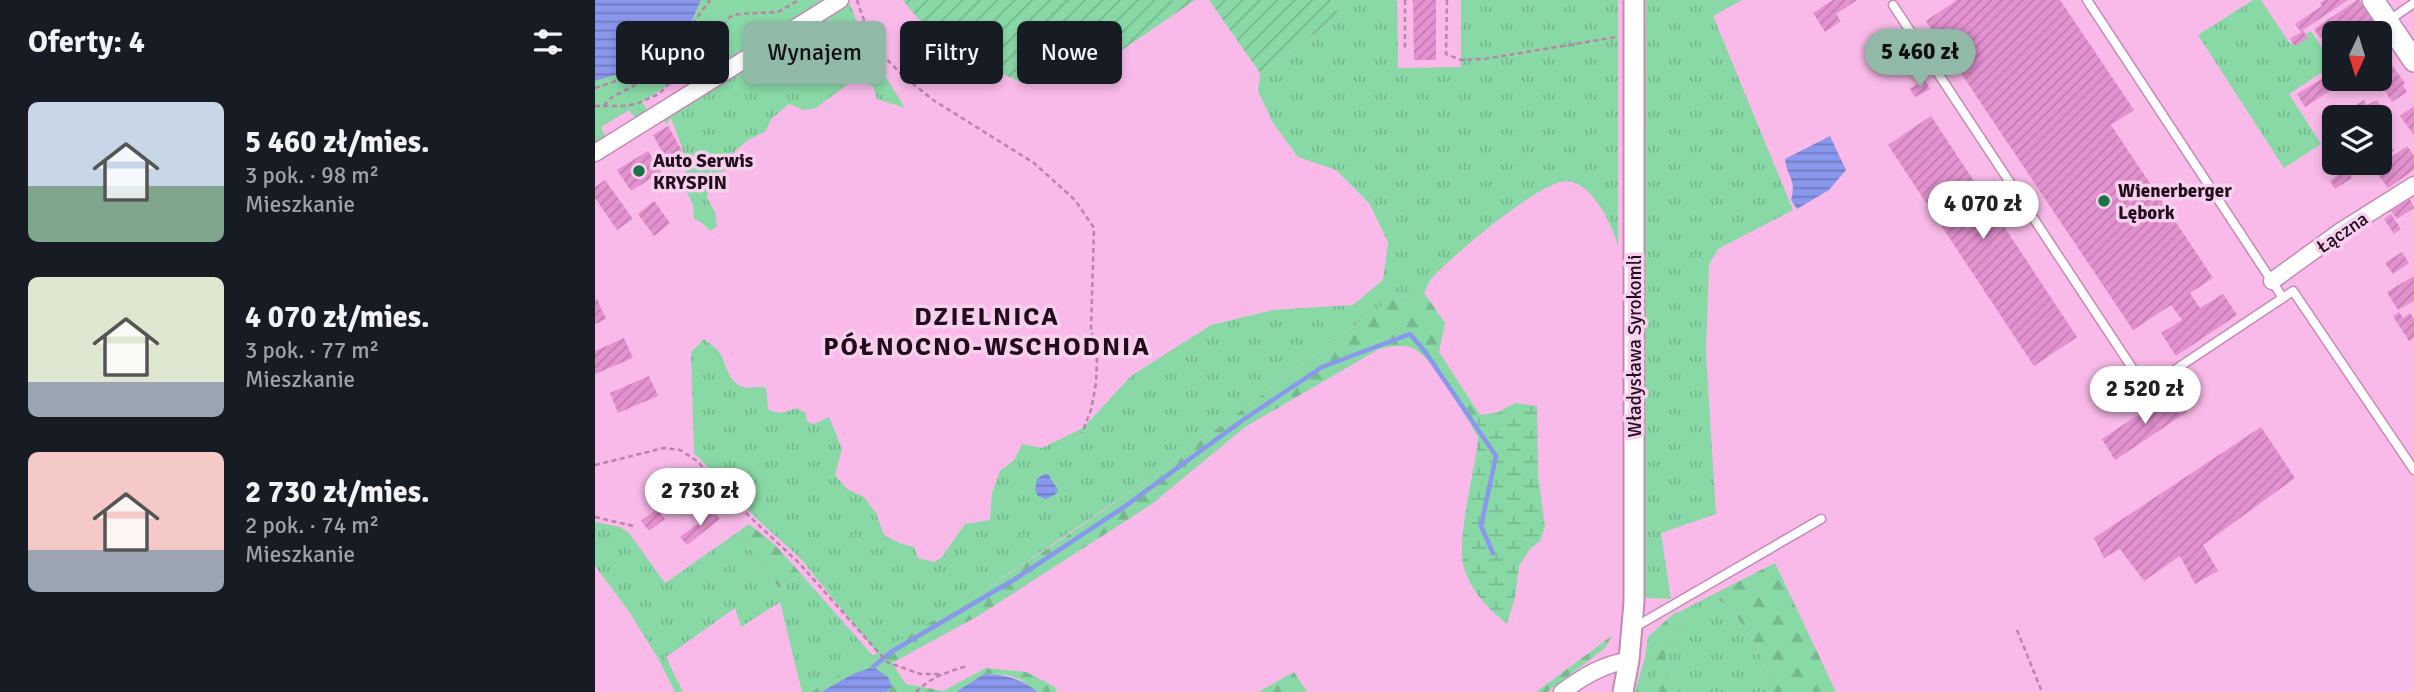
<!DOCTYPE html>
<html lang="pl">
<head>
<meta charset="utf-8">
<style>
  :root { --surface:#171b24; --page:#20242c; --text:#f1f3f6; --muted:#9ea1a6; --accent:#91b9a7 }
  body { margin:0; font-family:Signika,sans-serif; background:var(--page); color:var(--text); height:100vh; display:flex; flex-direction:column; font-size:26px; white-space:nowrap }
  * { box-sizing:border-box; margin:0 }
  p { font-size:23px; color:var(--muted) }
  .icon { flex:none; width:38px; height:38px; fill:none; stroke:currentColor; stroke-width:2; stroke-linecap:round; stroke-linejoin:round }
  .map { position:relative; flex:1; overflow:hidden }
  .drawer { display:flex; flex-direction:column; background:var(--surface); width:595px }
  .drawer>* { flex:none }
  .hud { position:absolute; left:21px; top:21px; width:665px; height:63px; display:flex; gap:14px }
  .needle { width:46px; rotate:184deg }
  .tools { position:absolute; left:1727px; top:21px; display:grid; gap:14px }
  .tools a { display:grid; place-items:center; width:70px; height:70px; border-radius:10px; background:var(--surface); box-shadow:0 4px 10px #0003; font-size:35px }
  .price { position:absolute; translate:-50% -60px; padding:0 16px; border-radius:24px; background:#fff; color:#222; font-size:23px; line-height:46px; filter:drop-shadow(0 2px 4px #0008) }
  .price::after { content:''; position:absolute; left:50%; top:42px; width:21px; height:16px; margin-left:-10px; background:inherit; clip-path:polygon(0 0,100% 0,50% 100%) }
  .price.on { background:var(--accent); color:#111 }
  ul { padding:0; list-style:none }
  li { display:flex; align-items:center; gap:21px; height:175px; padding:0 28px }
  li span { display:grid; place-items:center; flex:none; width:196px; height:140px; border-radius:10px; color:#555 }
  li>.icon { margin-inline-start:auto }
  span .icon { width:84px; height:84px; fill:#fffc; stroke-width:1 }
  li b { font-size:30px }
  h2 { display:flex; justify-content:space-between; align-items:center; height:84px; padding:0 28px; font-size:30px }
  .chip { padding:0 24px; border-radius:10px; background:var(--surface); box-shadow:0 4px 10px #0003; font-size:24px; line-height:63px }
  .chip.on { background:var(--accent); color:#111 }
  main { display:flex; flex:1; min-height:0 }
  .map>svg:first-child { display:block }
  .grass { fill:url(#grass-tufts) }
  .forest { fill:url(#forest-firs) }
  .wetland { fill:url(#wetland-marsh) }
  .park { fill:#89d9a7 }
  .garden { fill:url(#garden-furrows) }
  .water { fill:url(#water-rules) }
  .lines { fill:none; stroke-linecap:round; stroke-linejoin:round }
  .stream { stroke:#8997ed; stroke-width:4.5 }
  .building { fill:url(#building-hatch) }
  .service-casing { stroke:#c589b6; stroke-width:11 }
  .minor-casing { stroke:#c589b6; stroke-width:19 }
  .tertiary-casing { stroke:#c589b6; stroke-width:23 }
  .secondary-casing { stroke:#c589b6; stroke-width:24 }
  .path { stroke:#b785aa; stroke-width:2.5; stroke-dasharray:5 3.5; stroke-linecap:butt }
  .service { stroke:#fff; stroke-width:8 }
  .minor { stroke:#fff; stroke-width:16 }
  .tertiary { stroke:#fff; stroke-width:19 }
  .secondary { stroke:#fff; stroke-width:21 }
  .poi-dot { fill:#1c7346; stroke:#f7d0ed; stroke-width:2.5 }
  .labels { text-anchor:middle; stroke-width:7; stroke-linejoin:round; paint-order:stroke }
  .poi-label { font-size:19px; font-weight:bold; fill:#220c1d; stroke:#f7d0ed; text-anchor:start }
  .street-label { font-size:19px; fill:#220c1d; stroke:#f7d0ed }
  .district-label { font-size:26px; font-weight:bold; letter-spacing:2px; fill:#220c1d; stroke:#f7d0ed }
</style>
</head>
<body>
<main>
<section class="drawer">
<h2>Oferty: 4<svg class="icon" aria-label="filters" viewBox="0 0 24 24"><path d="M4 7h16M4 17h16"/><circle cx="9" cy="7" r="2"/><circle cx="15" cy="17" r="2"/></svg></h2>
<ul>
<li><span style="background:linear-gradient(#c9d6e8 60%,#7fa58c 0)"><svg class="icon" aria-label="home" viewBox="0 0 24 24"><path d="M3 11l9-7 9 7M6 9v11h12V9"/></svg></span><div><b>5 460 zł/mies.</b><p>3 pok. · 98 m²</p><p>Mieszkanie</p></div></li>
<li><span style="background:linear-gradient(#dfe7d0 75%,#9aa5b1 0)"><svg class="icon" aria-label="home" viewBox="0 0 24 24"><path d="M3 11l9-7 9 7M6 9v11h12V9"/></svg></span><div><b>4 070 zł/mies.</b><p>3 pok. · 77 m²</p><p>Mieszkanie</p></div></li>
<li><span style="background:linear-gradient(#f6c9c9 70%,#9aa5b1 0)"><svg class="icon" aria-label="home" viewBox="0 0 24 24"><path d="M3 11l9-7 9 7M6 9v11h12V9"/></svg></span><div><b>2 730 zł/mies.</b><p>2 pok. · 74 m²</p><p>Mieszkanie</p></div></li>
</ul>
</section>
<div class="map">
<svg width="1819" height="692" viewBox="0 0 1819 692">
  <defs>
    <pattern id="grass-tufts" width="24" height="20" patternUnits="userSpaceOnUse" patternTransform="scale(1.75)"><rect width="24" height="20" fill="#89d9a7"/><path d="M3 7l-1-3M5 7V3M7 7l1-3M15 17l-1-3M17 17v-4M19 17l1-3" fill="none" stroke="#76b98f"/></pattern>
    <pattern id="forest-firs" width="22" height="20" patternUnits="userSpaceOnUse" patternTransform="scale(1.75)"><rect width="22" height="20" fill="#89d9a7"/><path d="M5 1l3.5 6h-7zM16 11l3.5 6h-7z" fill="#76b98f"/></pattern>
    <pattern id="wetland-marsh" width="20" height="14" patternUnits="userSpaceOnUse" patternTransform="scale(1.75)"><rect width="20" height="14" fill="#89d9a7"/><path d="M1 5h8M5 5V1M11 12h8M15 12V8" fill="none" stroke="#76b98f"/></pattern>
    <pattern id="garden-furrows" width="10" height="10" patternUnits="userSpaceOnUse" patternTransform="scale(1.75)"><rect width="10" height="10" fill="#89d9a7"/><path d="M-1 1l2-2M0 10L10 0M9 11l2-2" fill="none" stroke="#76b98f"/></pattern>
    <pattern id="water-rules" width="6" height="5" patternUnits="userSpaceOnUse" patternTransform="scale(1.75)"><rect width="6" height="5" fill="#8997ed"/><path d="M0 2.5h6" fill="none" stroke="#707abf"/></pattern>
    <pattern id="building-hatch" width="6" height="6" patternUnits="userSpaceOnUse" patternTransform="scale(1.75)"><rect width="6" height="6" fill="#e391cf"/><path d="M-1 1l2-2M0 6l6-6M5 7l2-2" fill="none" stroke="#c27cb1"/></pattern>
  </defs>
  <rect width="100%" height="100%" fill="#f9bae9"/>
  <g class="grass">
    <path d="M735 0H802L803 68 866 67V0H1023V246C1018 226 997 182 972 181 944 181 857 256 837 278 833 282 832 288 829 293L794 300 557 477 385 593 283 654 205 558 163 520 99 453 96 352 109 339C115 344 123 349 126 355 131 365 133 378 143 385 152 391 161 385 171 388L173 409C183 415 190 413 201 408L211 413 212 422 219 424 234 417 247 449 240 475 252 489 269 497 281 513 289 535 304 543 319 547 323 558 339 562 346 558 370 524 395 520 397 493 405 471 419 460 427 444 447 448 488 428 536 376 616 325 678 310 758 305 788 280 793 242 774 203 741 170 703 157 678 123 663 91 665 73 745 15Z"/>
    <path d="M1051 0H1147L1118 16 1198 210 1123 249 1114 265 1111 353 1121 514 1066 533 1076 599 1050 598 1048 366Z"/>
    <path d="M1658 0H1666L1695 44 1716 31 1738 65 1694 94 1726 144 1689 168 1603 35Z"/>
    <path d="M254 2 271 45 310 108 282 99 278 86 258 80 221 108 209 110 194 104 176 119 171 131 153 140 139 152 135 168 115 177 112 198 120 212 122 226 115 231 107 223 99 219 98 205 92 192 88 150 76 118 71 124 64 111 180 47Z"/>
    <path d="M0 522 25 527 34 533 70 583 143 532 184 588 206 574 279 657 216 692H207L185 602 146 627 140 608 71 657 88 692H80L64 660 35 613 0 566Z"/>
    <path d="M1117 595C1122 599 1130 603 1135 609 1150 624 1177 671 1178 692H1082L1070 657 1090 618 1086 611Z"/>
    <path d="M1050 657 1060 659V692H1040Z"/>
  </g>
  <g class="forest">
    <path d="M829 293 850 323 844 352 885 415 875 423C862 404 838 357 817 348 805 344 795 347 784 349L650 427 557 504 383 616 297 663 311 684 348 691 391 668 431 672 460 687 462 692H443L425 679 411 675 390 674 361 692H291L297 687 278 667 226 692H216L385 593 470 537 557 477 794 300Z"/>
    <path d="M154 524 180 545 206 574 184 588 143 532Z"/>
    <path d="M1180 563 1241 692H1178C1177 671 1150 624 1135 609 1130 603 1122 599 1117 595Z"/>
    <path d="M1086 611 1090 618 1070 657 1082 692H1060V659L1050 657 1053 637 1078 614Z"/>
    <path d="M1018 635 1009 649 952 692H941Z"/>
    <path d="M699 672 712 692H663Z"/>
  </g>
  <path class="wetland" d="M920 403 942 406 943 475 950 527 945 541 935 549 924 566 920 597 912 624C893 609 872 587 868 563 863 537 878 476 882 448L883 437 875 423 885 415 901 413Z"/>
  <path class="park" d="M106 0H236L120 69 75 84 47 102 53 111 41 119 34 110 6 127 11 138 0 142V81L37 70 56 56 73 35 94 27Z"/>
  <g class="garden">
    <path d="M308 0H600L492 74 476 53 428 83C379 62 340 44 308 0Z"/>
    <path d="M614 0H735L745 15 665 73Z"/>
  </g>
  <g class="water">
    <path d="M0 0H106L94 27 73 35 56 56 37 70 0 81Z"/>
    <path d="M1235 136 1251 170 1234 190 1202 209 1196 200C1202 179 1192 178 1190 159Z"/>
    <path d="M449 474H453L463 490 461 494 451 499 443 496 440 490 442 479Z"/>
    <path d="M278 667 293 677 297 687 291 692H226L258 674Z"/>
    <path d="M389 674C411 675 425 678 443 692H361Z"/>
  </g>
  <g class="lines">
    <path class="stream" d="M278 667 296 652 420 579 529 507 648 420 727 367 815 334 831 353 901 456 886 526 898 553"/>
  </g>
  <g class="building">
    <path d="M818 0H841V60H819Z"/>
    <path d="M1238 0H1262L1241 14 1246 21 1230 32 1218 13Z"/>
    <path d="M1362 0H1465L1539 110 1516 125 1618 278 1595 293 1605 308 1628 294 1642 315 1581 356 1566 333 1587 320 1576 305 1538 330 1331 21Z"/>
    <path d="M1730 0H1753L1708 30 1713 38 1700 46 1695 39 1706 32 1700 24 1727 6 1725 3Z"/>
    <path d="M1762 0H1764L1788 36 1785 38V33H1760L1753 22 1725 38 1719 29Z"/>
    <path d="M1785 49 1810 83 1808 85 1812 92 1797 102 1782 79H1785Z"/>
    <path d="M1740 71V79H1754L1710 107 1702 94Z"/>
    <path d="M1330 80 1335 89 1320 97 1315 89Z"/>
    <path d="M1769 100 1772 105 1782 100 1787 108 1777 114 1779 117H1758L1757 114 1761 112 1758 107Z"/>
    <path d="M1819 106V135L1805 116Z"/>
    <path d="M1336 116 1482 337 1439 366 1293 145Z"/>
    <path d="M73 126 87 151 72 160 58 135Z"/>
    <path d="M1793 140 1799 151 1785 159V144Z"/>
    <path d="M1812 146 1819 156V170L1793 188 1779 169Z"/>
    <path d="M53 151 66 172 36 191 22 170Z"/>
    <path d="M1753 163H1779L1757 175 1750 165Z"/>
    <path d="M1751 169 1757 178 1740 189 1735 181Z"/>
    <path d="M10 180 38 219 22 230 0 198V187Z"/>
    <path d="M1815 199 1819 208 1802 219 1796 211Z"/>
    <path d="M59 201 75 223 59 236 43 214Z"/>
    <path d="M1796 214 1806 229 1799 234 1789 219Z"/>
    <path d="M1807 252 1814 263 1798 274 1790 263Z"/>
    <path d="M1819 276V301L1803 310 1792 292Z"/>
    <path d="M2 299 11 319 0 324V300Z"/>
    <path d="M1804 312 1808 318 1815 313 1819 319V338L1814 341 1798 316Z"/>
    <path d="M29 338 38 358 0 374V351Z"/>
    <path d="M54 376 63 396 23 413 15 393Z"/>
    <path d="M1579 391 1592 412 1520 460 1507 439Z"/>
    <path d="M1666 427 1700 478 1608 545 1623 571 1600 584 1585 556 1549 581 1525 549 1509 558 1499 538Z"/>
    <path d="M88 480 92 486 95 483 104 495 96 501 88 490 85 493 80 486Z"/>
    <path d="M78 495 84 503 70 512 65 505Z"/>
    <path d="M62 509 70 519 54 531 46 521Z"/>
    <path d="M119 511 125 519 92 545 85 537Z"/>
  </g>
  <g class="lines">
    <g class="service-casing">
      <g id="service">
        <path d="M1492 0 1688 298"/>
        <path d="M1298 5 1551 389 1698 291 1819 470"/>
        <path d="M1793 21 1819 3"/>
        <path d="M1040 627 1226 519"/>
      </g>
    </g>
    <g class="minor-casing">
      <g id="minor">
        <path d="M0 153 245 0"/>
        <path d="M1677 281 1746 231 1819 185"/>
        <path d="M967 692C989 676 1007 665 1034 660"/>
      </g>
    </g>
    <g class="tertiary-casing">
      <path id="tertiary" d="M1028 692 1034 660 1039 602V0"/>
    </g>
    <g class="secondary-casing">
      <path id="secondary" d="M1778 0 1819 61"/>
    </g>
    <g class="path">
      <path d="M262 0 267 15 282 49 305 73 338 100 439 163 480 200 499 228 496 330 502 357 501 383 496 410 487 433"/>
      <path d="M810 0V51"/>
      <path d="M852 0 851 54 866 60 889 59 1022 37"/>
      <path d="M0 88 24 80 52 66 74 44 92 31 115 0"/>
      <path d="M0 106H27L41 104 64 94 77 80 85 63 106 49 135 17 143 14 183 12 204 0"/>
      <path d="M9 106C19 88 48 92 49 68"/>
      <path d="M0 465 69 448 85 450 102 461 155 517 204 563 292 662 325 674H344"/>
      <path d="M0 517 38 526"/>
      <path d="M1422 630 1447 692"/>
      <path d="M321 692C336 677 352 672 372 666"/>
    </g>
    <use href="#service" class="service"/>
    <use href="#minor" class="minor"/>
    <use href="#tertiary" class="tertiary"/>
    <use href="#secondary" class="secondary"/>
  </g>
  <g class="poi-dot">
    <circle cx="44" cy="171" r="7"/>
    <circle cx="1509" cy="201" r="7"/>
  </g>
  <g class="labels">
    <g class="poi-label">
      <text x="58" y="167">Auto Serwis<tspan x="58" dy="22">KRYSPIN</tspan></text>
      <text x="1523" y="197">Wienerberger<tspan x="1523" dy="22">Lębork</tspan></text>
    </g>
    <g class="street-label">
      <text transform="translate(1747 232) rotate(-34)" y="7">Łączna</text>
      <text transform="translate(1039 346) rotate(-90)" y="7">Władysława Syrokomli</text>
    </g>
    <g class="district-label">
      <text x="392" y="325">DZIELNICA<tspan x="392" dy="30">PÓŁNOCNO-WSCHODNIA</tspan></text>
    </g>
  </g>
</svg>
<div class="tools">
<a><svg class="needle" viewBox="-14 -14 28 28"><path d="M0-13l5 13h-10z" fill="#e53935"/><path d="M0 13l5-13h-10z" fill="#9ea1a6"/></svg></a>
<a><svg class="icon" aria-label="layers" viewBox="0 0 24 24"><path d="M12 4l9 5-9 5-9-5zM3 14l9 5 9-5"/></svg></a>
</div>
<b class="price on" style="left:1325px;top:89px">5 460 zł</b>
<b class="price" style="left:1388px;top:241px">4 070 zł</b>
<b class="price" style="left:1550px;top:426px">2 520 zł</b>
<b class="price" style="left:105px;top:528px">2 730 zł</b>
<div class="hud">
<a class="chip">Kupno</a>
<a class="chip on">Wynajem</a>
<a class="chip">Filtry</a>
<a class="chip">Nowe</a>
</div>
</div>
</main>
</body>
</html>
